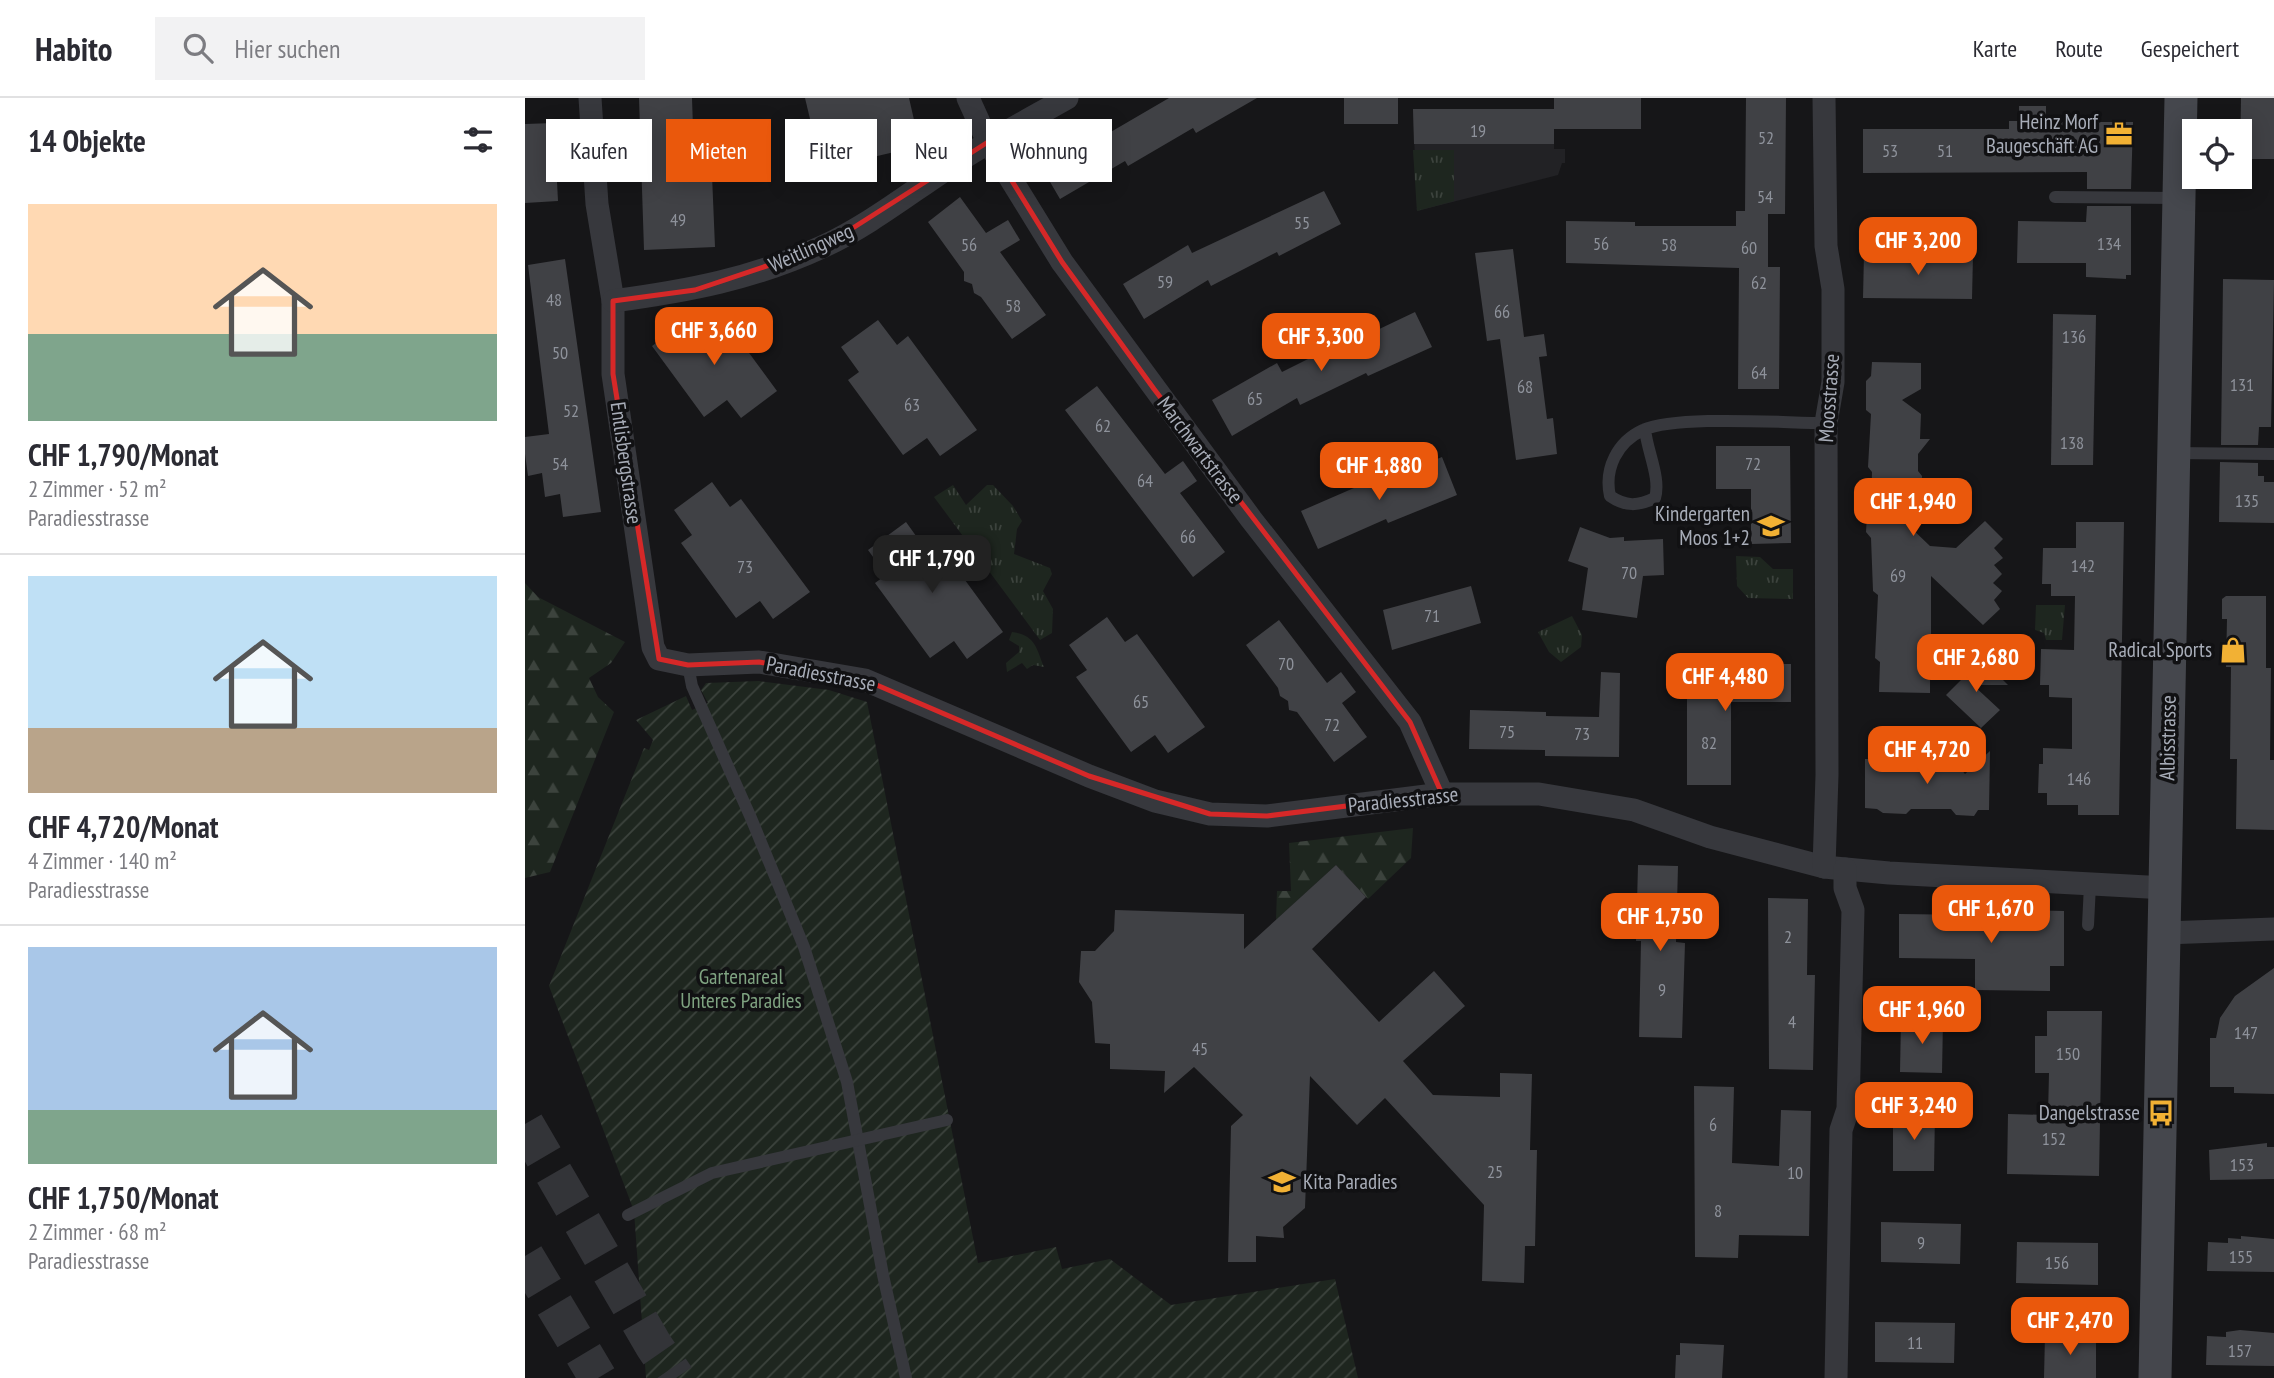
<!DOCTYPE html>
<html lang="de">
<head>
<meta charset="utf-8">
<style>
  :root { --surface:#fff; --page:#f2f2f3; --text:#2b2b33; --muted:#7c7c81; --line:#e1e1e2; --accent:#ea580c }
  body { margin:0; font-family:"PT Sans Narrow",sans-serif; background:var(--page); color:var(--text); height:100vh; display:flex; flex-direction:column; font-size:26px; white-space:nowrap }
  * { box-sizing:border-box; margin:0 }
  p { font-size:23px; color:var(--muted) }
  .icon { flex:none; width:38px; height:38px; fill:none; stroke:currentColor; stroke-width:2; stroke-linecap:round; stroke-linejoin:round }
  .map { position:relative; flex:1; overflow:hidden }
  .sheet { display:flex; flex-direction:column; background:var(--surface); width:525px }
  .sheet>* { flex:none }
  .hud { position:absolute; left:21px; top:21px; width:665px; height:63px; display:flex; gap:14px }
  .tools { position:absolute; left:1657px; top:21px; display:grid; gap:14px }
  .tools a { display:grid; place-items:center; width:70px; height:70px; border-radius:0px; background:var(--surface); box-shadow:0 4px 18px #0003; font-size:35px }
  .price { position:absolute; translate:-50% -60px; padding:0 16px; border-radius:14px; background:var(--accent); color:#fff; font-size:23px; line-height:46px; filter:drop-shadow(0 2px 4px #0008) }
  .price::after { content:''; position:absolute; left:50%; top:42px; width:21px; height:16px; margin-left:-10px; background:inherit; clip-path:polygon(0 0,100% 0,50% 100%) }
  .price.on { background:#222; color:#fff }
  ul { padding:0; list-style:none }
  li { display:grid; align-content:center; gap:14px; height:371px; padding:0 28px }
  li+li { border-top:2px solid var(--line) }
  li span { display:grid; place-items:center; height:217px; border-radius:0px; color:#555 }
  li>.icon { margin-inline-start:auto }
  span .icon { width:126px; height:126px; fill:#fffc; stroke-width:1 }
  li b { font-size:30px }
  h2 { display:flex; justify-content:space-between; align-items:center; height:84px; padding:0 28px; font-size:30px }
  .pill { padding:0 24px; border-radius:0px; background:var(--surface); box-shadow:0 4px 18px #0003; font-size:24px; line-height:63px }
  .pill.on { background:var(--accent); color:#fff }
  header { display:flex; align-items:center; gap:42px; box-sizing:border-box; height:98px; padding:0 35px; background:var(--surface); border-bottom:2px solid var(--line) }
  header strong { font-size:33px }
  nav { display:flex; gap:38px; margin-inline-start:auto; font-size:24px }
  .search { width:490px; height:63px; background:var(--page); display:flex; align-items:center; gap:18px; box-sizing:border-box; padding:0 24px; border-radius:0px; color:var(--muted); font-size:26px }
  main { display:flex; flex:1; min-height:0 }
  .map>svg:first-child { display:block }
  .built { fill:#222225 }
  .grass { fill:url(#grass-tufts) }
  .forest { fill:url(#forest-firs) }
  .garden { fill:url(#garden-furrows) }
  .building { fill:#404145 }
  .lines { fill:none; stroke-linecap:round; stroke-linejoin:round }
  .motorway-tunnel { stroke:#333438; stroke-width:38; stroke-dasharray:38 19; stroke-linecap:butt }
  .service { stroke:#37383d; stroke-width:12 }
  .minor { stroke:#37383d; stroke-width:23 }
  .secondary { stroke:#45474d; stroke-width:33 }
  .marked { fill:none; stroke:#d62828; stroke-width:5; stroke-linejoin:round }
  .labels { text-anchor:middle; stroke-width:7; stroke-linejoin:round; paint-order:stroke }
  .number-label { font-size:18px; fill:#8e929b }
  .poi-label { font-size:21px; fill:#a8adb8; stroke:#111113; text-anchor:end }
  .street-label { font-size:21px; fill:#a8adb8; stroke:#111113 }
  .park-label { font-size:21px; fill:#7fa381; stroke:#111113 }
</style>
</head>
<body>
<header>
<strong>Habito</strong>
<div class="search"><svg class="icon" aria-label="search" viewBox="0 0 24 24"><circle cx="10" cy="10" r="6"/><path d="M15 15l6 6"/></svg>Hier suchen</div>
<nav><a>Karte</a><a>Route</a><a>Gespeichert</a></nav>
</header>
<main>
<section class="sheet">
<h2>14 Objekte<svg class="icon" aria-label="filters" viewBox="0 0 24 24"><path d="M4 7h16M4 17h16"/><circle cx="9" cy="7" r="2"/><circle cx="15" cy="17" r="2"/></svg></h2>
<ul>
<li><span style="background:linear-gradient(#ffd9b3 60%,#7fa58c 0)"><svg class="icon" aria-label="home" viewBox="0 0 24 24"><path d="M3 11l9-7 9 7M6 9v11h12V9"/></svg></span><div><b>CHF 1,790/Monat</b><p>2 Zimmer · 52 m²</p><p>Paradiesstrasse</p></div></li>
<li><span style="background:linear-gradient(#bfe0f5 70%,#b9a48a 0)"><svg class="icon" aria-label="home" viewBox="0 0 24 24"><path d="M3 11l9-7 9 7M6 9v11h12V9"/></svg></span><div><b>CHF 4,720/Monat</b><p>4 Zimmer · 140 m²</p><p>Paradiesstrasse</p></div></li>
<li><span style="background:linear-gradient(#a9c7e8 75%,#7fa58c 0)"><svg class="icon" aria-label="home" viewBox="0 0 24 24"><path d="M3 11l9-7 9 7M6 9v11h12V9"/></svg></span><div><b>CHF 1,750/Monat</b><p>2 Zimmer · 68 m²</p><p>Paradiesstrasse</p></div></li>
</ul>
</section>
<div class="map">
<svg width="1749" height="1280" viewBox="0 0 1749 1280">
  <defs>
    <pattern id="grass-tufts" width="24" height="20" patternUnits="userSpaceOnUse" patternTransform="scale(1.75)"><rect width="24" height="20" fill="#1e261f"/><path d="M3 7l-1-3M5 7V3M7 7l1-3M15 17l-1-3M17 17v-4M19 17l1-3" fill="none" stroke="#3c433d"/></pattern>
    <pattern id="forest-firs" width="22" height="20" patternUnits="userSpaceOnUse" patternTransform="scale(1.75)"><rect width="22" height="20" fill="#1e261f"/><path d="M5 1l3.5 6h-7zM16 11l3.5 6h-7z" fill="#3c433d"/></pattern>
    <pattern id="garden-furrows" width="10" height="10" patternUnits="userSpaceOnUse" patternTransform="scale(1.75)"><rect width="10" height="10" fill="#1e261f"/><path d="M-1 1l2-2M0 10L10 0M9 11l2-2" fill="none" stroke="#3c433d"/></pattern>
  </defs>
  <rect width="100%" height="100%" fill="#161618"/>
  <path class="built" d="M888 11H1029V51H1040V65H1037L1033 77 892 113Z"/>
  <g class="grass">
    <path d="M888 52H929V103L892 113Z"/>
    <path d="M428 387 441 407 462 387H468L488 408 497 423 492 431 489 456 525 470 527 476 518 493 528 511 527 535 515 542 409 399Z"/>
    <path d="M1211 458 1235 459 1248 471H1268V501L1223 500 1212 488Z"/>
    <path d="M1511 507H1540L1537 542H1521L1519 535 1510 532Z"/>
    <path d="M1047 518 1057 537 1056 549 1036 564 1024 554 1013 534Z"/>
    <path d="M487 534C510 537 511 549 519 569L508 567 502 571 497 565 482 574 481 565 494 554V548L484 542Z"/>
  </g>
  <g class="forest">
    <path d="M0 485 13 499 100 544 86 565 64 580 73 599 89 614 25 774 0 780Z"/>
    <path d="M888 730 886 760 843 801 811 767 751 822 752 793H766L764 745Z"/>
  </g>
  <path class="garden" d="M234 583 304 592 342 604 453 1165 531 1149 537 1171 585 1161 646 1207 810 1181 833 1280H121L109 1113 24 888 119 650 124 652 128 642 111 622 161 598 167 612 183 605 176 592 181 585Z"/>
  <g class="building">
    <path d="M114 0H167L168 30 185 29 190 149 119 152Z"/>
    <path d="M280 0H384L395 48 297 71Z"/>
    <path d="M644 0H732L671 35 668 30 603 68 600 63 535 101 514 65 580 27 584 35Z"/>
    <rect x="819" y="0" width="54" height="26"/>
    <path d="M1029 0H1116V31H1029V46H889L888 11H1029Z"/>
    <path d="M1221 0H1261L1260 116H1243V169H1255L1254 291H1213L1214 170 1041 165V123L1110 124V128H1211V113H1220Z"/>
    <path d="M1716 0H1749V61H1715Z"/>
    <path d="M1494 8H1521V24H1608L1606 91H1562V74L1338 75V31H1484V23H1494Z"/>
    <path d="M29 25 33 103 0 105V26Z"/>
    <path d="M799 93 816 126 754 158 752 154 686 188 683 182 619 221 598 186 663 147 667 155Z"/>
    <path d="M435 99 461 135 483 122 495 142 475 154 521 217 487 241 456 199 449 195 447 186 439 183V174L403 124Z"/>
    <path d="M1562 108H1606V177H1601V181L1561 179V165H1492L1493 123 1561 124Z"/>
    <path d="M988 151 999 239 1019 236 1022 258 1014 259 1022 321 1028 320 1032 356 991 362 975 241 962 243 950 155Z"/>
    <path d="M1339 156 1448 157 1447 201 1338 200Z"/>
    <path d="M40 161 76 414 38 419 35 396 20 399 17 375 3 378 0 356V339L24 336 3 167Z"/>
    <path d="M1698 181 1749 182 1746 329H1734L1733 347H1696Z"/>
    <path d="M194 214 252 293 216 320 202 302 179 319 127 248 165 220 173 230Z"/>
    <path d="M890 214 907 249 843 278 841 275 775 307 772 300 707 338 687 302 752 265 757 274 825 240 827 244Z"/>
    <path d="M1528 216 1571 217 1568 367H1526Z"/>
    <path d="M353 222 372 247 383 238 452 332 415 358 402 340 378 357 323 282 334 274 316 249Z"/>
    <path d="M1347 264 1396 265V291L1377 302 1396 316 1395 341H1405L1393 356V373L1397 378 1396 414 1383 427 1405 448 1431 450 1460 423 1478 441 1469 450 1478 460 1469 467 1477 476 1468 485 1477 493 1469 502 1475 511 1458 527 1406 478V538L1400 543V560L1405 565V595L1354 594 1355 564 1350 560 1353 497 1348 493 1346 440 1341 434 1342 417 1346 411 1347 374 1343 369 1346 316 1341 312V283L1346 278Z"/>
    <path d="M572 288 640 376 658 363 672 383 655 395 700 454 668 479 540 312Z"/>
    <path d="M1191 348H1265L1266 445 1226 446V391H1191Z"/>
    <path d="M917 359 932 397 863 425 861 421 793 451 776 413 845 383 846 387Z"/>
    <path d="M1695 364 1733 365V378H1739V384H1749V425L1694 424Z"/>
    <path d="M187 384 205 409 216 401 285 494 248 521 235 503 211 520 156 445 167 437 149 412Z"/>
    <path d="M381 424 399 449 410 441 478 534 442 561 429 543 405 560 350 485 361 477 343 452Z"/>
    <path d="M1551 424H1599L1594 717H1553V707H1522V695H1513L1514 666H1518V650L1547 651V600L1524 599V587H1515L1516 551 1549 552 1550 498H1526V486H1517L1518 450H1551Z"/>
    <path d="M1055 429 1085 440 1099 439V443L1138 441 1139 477 1118 478 1112 520 1057 512 1063 470 1043 463Z"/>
    <path d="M946 488 956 525 867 552 858 512Z"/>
    <path d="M1701 498H1741V570H1746L1745 662H1749V732L1711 731 1712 661H1705L1706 569H1701L1702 521H1697V501Z"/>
    <path d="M582 519 600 544 612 536 680 629 643 655 630 637 606 654 551 579 562 572 544 547Z"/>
    <path d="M754 522 802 585 816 574 831 594 817 605 842 639 809 664 772 614 764 612 763 603 755 598 753 590 721 547Z"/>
    <path d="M1457 561 1483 587H1448L1475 612 1456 630 1421 597Z"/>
    <path d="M1172 566H1266V604H1206V687H1162V585H1172Z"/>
    <path d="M1076 574 1095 575 1094 659 1020 658V652L944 651 945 612 1021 614V618L1074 619Z"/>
    <path d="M1465 653 1464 712H1453L1449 718 1431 717 1426 711H1386L1381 716 1358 715 1352 711 1340 710V661H1367L1376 674 1392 661H1428L1440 676Z"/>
    <path d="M811 767 841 799 787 851 854 924 909 873 940 908 878 963 908 997 975 999V975L1007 976 1005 1052H1012L1010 1148H1000L999 1185 957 1183 959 1107 860 1000 832 1027 785 978 780 1110 758 1129 759 1140 731 1138V1164H703L706 1028 718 1017 669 969 639 995 640 973 585 971V946L570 945 567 904 554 884 556 853H570L589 833 590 812 719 816V851Z"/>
    <path d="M1113 767 1153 768 1151 844 1160 845 1157 940 1114 939 1116 843H1111Z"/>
    <path d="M1243 800 1283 801 1282 877H1290L1288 972 1244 971Z"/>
    <path d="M1451 811 1539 813V868H1525V893L1450 892V861L1374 860V816L1451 817Z"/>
    <path d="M1749 870V996L1709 995V989H1685V940H1691L1695 920 1710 898Z"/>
    <path d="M1522 913H1577L1574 1078 1482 1076 1483 1016 1523 1017 1524 975H1510V938H1522Z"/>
    <path d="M1376 922H1418L1417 975 1375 974Z"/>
    <path d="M1169 988 1209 989 1207 1065 1254 1068 1256 1012 1286 1013 1284 1138 1214 1137 1213 1160 1170 1159Z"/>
    <path d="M1368 1014 1410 1015 1409 1073H1368Z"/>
    <path d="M1742 1045V1049H1749V1081L1685 1082 1684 1052Z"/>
    <path d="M1356 1124 1436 1126 1435 1166 1356 1164Z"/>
    <path d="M1716 1138 1749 1141V1174L1682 1173 1683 1144 1703 1145V1140L1716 1141Z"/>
    <path d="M1492 1144 1573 1145V1187L1491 1185Z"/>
    <path d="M1350 1224 1430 1225 1429 1265 1350 1264Z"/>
    <path d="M1715 1232 1749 1235V1268L1681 1267 1682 1238 1701 1239V1234Z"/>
    <path d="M1520 1237 1571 1238V1280H1519Z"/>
    <path d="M1155 1245 1199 1247 1197 1280H1150L1151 1257H1155Z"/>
  </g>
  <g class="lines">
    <g class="motorway-tunnel">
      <path d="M0 1026 129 1248 151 1280"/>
      <path d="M0 1158 73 1280"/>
    </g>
    <g class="service">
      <path d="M1530 99 1652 100"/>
      <path d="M1120 331C1122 353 1136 380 1130 400 1113 408 1101 409 1085 398 1079 371 1092 344 1118 332 1153 317 1258 325 1301 325"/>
      <path d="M1649 355 1749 356"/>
      <path d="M163 567 167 588 226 720 279 849 322 984 358 1177 381 1280"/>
      <path d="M1563 827 1565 787"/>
      <path d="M103 1117 187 1075 422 1022"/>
    </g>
    <g class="minor">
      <path d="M65 0 72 106 88 203V276L128 549 134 561 163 567 234 564 340 582 564 678 630 703 685 716 742 718 917 696H1014L1109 712 1185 739 1299 769 1364 775 1641 790"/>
      <path d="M443 0 463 44 537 164 726 421 885 624 917 696"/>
      <path d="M88 203C162 193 228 181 297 149 345 127 387 93 432 64 467 41 505 21 542 0"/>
      <path d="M1299 769 1302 677 1301 325 1308 284V191L1301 148 1299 0"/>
      <path d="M1640 835 1749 831"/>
      <path d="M1311 1280 1316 1032 1323 1011 1328 812 1320 790V771"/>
    </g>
    <path class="secondary" d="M1630 1280 1656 0"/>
  </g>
  <path class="marked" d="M463 44 537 164 629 291 885 624 917 696 742 718 685 716 564 678 340 582 234 564 163 567 134 561 88 276V203L170 192 298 149Z"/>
  <defs>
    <g id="office-bare" transform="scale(2.1)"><path d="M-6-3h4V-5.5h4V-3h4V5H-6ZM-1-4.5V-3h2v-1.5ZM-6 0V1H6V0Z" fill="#f2b134" stroke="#111113" stroke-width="2.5" paint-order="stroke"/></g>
    <g id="school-bare" transform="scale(2.1)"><path d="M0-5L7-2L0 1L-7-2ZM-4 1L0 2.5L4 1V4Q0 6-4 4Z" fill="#f2b134" stroke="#111113" stroke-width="2.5" paint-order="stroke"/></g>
    <g id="shop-bare" transform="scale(2.1)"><path d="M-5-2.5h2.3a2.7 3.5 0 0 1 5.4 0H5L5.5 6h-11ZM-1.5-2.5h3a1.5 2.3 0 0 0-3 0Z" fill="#f2b134" stroke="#111113" stroke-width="2.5" paint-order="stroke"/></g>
    <g id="bus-bare" transform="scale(2.1)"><path d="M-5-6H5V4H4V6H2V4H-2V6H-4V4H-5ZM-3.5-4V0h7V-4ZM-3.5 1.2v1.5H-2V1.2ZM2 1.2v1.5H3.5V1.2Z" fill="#f2b134" stroke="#111113" stroke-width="2.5" paint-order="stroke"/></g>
  </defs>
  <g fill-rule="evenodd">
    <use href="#office-bare" x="1594" y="36"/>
    <use href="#school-bare" x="1246" y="428"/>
    <use href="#shop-bare" x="1708" y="552"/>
    <use href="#bus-bare" x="1636" y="1015"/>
    <use href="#school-bare" x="757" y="1084"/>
  </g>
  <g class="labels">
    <g class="number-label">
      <text x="953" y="39">19</text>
      <text x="1241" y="46">52</text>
      <text x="1365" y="59">53</text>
      <text x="1420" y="59">51</text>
      <text x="1240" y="105">54</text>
      <text x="153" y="128">49</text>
      <text x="777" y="131">55</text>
      <text x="1076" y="152">56</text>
      <text x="1584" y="152">134</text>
      <text x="444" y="153">56</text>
      <text x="1144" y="153">58</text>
      <text x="1224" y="156">60</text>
      <text x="640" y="190">59</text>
      <text x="1234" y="191">62</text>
      <text x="29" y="208">48</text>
      <text x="488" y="214">58</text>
      <text x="977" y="220">66</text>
      <text x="1549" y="245">136</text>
      <text x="35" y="261">50</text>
      <text x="1234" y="281">64</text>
      <text x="1717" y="293">131</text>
      <text x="1000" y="295">68</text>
      <text x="730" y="307">65</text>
      <text x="387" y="313">63</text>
      <text x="46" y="319">52</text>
      <text x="578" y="334">62</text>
      <text x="1547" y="351">138</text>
      <text x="35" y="372">54</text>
      <text x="1228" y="372">72</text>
      <text x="620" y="389">64</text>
      <text x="1722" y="409">135</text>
      <text x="663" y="445">66</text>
      <text x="1558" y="474">142</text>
      <text x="220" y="475">73</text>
      <text x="1104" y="481">70</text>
      <text x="1373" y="484">69</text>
      <text x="907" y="524">71</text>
      <text x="761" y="572">70</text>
      <text x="616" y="610">65</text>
      <text x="807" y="633">72</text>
      <text x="982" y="640">75</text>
      <text x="1057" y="642">73</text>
      <text x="1184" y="651">82</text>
      <text x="1554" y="687">146</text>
      <text x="1263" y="845">2</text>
      <text x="1137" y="898">9</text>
      <text x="1267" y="930">4</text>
      <text x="1721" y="941">147</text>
      <text x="675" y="957">45</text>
      <text x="1543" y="962">150</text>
      <text x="1188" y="1033">6</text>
      <text x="1529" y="1047">152</text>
      <text x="1717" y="1073">153</text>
      <text x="970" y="1080">25</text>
      <text x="1270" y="1081">10</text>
      <text x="1193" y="1119">8</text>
      <text x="1396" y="1151">9</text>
      <text x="1716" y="1165">155</text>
      <text x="1532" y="1171">156</text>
      <text x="1390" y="1251">11</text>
      <text x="1715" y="1259">157</text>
    </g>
    <g class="poi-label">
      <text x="1573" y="31">Heinz Morf<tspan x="1573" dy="24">Baugeschäft AG</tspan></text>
      <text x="1225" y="423">Kindergarten<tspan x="1225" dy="24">Moos 1+2</tspan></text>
      <text x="1687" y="559">Radical Sports</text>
      <text x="1615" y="1022">Dangelstrasse</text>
      <text x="778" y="1091" text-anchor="start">Kita Paradies</text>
    </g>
    <g class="street-label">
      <text transform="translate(286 150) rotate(-24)" y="7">Weitlingweg</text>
      <text transform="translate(1304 300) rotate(-86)" y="7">Moosstrasse</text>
      <text transform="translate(675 352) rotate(53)" y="7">Marchwartstrasse</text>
      <text transform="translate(101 365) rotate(82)" y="7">Entlisbergstrasse</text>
      <text transform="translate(296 576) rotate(11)" y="7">Paradiesstrasse</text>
      <text transform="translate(1643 640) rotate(-89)" y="7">Albisstrasse</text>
      <text transform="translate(878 702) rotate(-6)" y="7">Paradiesstrasse</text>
    </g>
    <g class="park-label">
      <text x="216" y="886">Gartenareal<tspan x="216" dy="24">Unteres Paradies</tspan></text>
    </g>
  </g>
</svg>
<div class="tools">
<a><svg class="icon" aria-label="locate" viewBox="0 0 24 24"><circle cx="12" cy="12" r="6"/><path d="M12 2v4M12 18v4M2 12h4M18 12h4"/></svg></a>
</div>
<b class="price" style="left:1393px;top:179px">CHF 3,200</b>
<b class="price" style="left:189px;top:269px">CHF 3,660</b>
<b class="price" style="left:796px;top:275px">CHF 3,300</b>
<b class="price" style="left:854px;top:404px">CHF 1,880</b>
<b class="price" style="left:1388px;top:440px">CHF 1,940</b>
<b class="price on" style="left:407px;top:497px">CHF 1,790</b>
<b class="price" style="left:1451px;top:596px">CHF 2,680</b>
<b class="price" style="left:1200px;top:615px">CHF 4,480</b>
<b class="price" style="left:1402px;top:688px">CHF 4,720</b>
<b class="price" style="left:1466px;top:847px">CHF 1,670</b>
<b class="price" style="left:1135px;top:855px">CHF 1,750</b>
<b class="price" style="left:1397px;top:948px">CHF 1,960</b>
<b class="price" style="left:1389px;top:1044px">CHF 3,240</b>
<b class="price" style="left:1545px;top:1259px">CHF 2,470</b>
<div class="hud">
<a class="pill">Kaufen</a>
<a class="pill on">Mieten</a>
<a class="pill">Filter</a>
<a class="pill">Neu</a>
<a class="pill">Wohnung</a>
</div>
</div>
</main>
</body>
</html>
